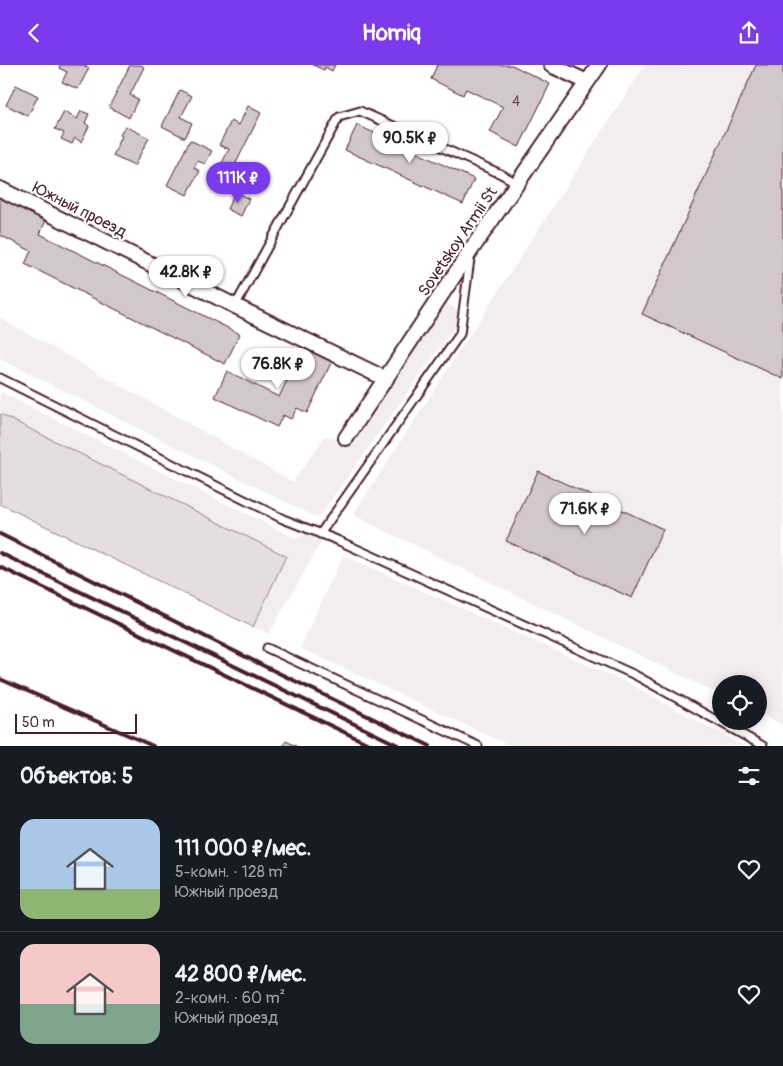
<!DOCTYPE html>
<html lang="ru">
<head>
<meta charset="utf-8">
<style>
  :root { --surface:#171b24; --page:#242831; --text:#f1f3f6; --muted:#9ea1a6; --line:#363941; --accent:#7c3aed }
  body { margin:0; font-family:Pangolin,sans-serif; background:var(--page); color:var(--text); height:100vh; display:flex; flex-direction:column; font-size:19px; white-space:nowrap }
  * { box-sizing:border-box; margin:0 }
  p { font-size:16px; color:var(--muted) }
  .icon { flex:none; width:28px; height:28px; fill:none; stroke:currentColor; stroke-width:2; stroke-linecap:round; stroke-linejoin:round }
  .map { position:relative; height:681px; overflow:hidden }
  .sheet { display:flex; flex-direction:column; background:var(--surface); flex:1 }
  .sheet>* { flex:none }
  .tools { position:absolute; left:712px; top:610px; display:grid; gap:10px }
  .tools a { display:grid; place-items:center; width:55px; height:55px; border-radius:50%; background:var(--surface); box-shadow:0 2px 12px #0003; font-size:25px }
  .scale { position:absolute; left:15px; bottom:12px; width:122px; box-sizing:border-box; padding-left:5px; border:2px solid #4a1f2b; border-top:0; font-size:14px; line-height:18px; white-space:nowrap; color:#4a1f2b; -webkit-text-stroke:4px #fff; paint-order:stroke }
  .price { position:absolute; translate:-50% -42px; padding:0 11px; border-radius:18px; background:#fff; color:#222; font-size:16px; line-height:32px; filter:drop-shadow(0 1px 2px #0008) }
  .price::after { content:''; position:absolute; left:50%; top:30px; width:15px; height:11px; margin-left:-8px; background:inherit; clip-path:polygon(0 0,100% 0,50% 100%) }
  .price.active { background:var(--accent); color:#fff }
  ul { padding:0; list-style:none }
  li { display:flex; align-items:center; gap:15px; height:125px; padding:0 20px }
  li+li { border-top:1px solid var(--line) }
  li span { display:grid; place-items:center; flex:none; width:140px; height:100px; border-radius:15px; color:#555 }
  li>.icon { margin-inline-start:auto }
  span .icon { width:60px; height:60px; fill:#fffc; stroke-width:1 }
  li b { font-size:21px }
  h2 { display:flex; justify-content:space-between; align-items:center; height:60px; padding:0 20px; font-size:21px }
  header { display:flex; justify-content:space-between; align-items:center; height:65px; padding:0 20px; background:var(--accent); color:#fff; font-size:22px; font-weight:700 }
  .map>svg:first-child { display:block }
  .built { fill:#f2eeef }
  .green { fill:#e5dee0; stroke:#987e86 }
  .building { fill:#d2c7cb; stroke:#4a1f2b }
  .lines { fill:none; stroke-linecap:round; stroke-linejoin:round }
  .lane-casing { stroke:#4a1f2b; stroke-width:11 }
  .street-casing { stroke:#4a1f2b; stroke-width:18 }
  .lane { stroke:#fff; stroke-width:7 }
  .street { stroke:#fff; stroke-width:14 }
  .rail { stroke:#4a1f2b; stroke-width:4 }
  .labels { text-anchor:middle; stroke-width:4.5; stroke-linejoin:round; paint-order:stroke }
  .number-label { font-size:14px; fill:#6c4953 }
  .street-label { font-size:16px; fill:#4a1f2b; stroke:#fff }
</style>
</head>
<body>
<header><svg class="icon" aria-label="back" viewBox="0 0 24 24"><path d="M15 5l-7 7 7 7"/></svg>Homiq<svg class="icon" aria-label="share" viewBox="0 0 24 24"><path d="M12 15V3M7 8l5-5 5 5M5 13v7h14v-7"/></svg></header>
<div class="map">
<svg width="783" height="681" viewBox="0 0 783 681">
  <rect width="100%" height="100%" fill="#fff"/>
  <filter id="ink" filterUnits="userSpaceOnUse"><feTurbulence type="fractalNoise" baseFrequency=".02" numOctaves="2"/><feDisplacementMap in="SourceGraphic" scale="10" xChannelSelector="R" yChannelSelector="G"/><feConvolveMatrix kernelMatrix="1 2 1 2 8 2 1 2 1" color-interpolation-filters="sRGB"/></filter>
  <g filter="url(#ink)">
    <g class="built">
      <path d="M645 0H783V660L759 648V619H721V630L353 450Z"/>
      <path d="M444 236 456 244 457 258 318 453 0 294V253L293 417 325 371 346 376Z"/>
      <path d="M0 327 297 474 308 466 323 474 269 569 253 562 286 491 0 350Z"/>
      <path d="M343 490 630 619 743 681H511L300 583Z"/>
    </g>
    <path class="green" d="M0 349 286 491 253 562 0 439Z"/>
    <g class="building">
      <path d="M60 0H82L89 3 78 24 62 17 67 7 59 3Z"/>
      <path d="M130 0H141L144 2 130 30 138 34 129 53 109 42Z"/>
      <path d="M313 0H335L332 6 325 2 324 5Z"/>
      <path d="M437 0H512L550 19 519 82 490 67 503 42 466 24 463 30 431 14Z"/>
      <path d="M756 0H783V314L642 249Z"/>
      <path d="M16 20 38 31 28 51 6 40Z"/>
      <path d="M180 25 192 31 181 52 192 58 185 73 162 61Z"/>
      <path d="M248 41 261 48 226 118 215 112 229 84 219 80 231 56 239 60Z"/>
      <path d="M81 46 89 49 85 58 89 61 81 77 75 73 72 79 61 74 64 68 55 64 64 47 77 54Z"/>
      <path d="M357 60 474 114 463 139 345 85Z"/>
      <path d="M125 61 149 73 134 101 113 91 122 71 120 70Z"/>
      <path d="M190 75 212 86 205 99 198 96 194 103 200 106 187 130 167 120Z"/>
      <path d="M235 127 249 134 241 151 227 144Z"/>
      <path d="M0 130 47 153 40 169 240 269 225 299 25 199 31 186 0 170Z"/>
      <path d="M303 282 332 296 307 348 297 343 291 354 283 350 277 362 215 332 227 306 279 332Z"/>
      <path d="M538 406 663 464 632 533 506 476Z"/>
      <path d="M286 676 296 681H283Z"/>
    </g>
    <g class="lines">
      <g class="lane-casing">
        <g id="lane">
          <path d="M235 241 339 52 360 46 501 109 517 118"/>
          <path d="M0 313 283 454 337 475 635 610 763 681"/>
          <path d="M320 469 460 269 470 194"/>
          <path d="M267 583 478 681"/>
        </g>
      </g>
      <g class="street-casing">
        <g id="street">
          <path d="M551 0 587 17"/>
          <path d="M0 124 235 241 386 314"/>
          <path d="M346 373 471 185 599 0"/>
        </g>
      </g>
      <use href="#lane" class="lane"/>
      <use href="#street" class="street"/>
      <g class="rail">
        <path d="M0 469 264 601 430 681"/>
        <path d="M0 488 400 681"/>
        <path d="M0 502 373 681"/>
        <path d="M0 614 153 681"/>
      </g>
    </g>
  </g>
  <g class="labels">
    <g class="number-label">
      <text x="516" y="41">4</text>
    </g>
    <g class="street-label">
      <text transform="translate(80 144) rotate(27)" y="6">Южный проезд</text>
      <text transform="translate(457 176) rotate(-56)" y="6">Sovetskoy Armii St</text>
    </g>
  </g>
</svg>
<div class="tools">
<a><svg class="icon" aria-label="locate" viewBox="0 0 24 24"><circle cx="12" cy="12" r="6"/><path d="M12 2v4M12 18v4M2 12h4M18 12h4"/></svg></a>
</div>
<div class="scale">50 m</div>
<b class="price" style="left:410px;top:99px">90.5K ₽</b>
<b class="price active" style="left:238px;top:139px">111K ₽</b>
<b class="price" style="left:186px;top:233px">42.8K ₽</b>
<b class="price" style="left:278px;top:325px">76.8K ₽</b>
<b class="price" style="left:585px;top:470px">71.6K ₽</b>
</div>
<section class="sheet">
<h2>Объектов: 5<svg class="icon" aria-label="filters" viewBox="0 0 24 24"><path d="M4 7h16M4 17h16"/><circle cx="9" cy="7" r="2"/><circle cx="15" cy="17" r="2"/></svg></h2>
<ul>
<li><span style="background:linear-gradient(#a9c7e8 70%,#8fb573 0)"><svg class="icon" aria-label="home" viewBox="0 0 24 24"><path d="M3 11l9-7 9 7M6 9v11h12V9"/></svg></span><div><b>111 000 ₽/мес.</b><p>5-комн. · 128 m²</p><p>Южный проезд</p></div><svg class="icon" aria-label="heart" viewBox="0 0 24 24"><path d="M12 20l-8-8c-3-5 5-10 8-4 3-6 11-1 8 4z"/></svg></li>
<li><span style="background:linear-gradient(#f6c9c9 60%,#7fa58c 0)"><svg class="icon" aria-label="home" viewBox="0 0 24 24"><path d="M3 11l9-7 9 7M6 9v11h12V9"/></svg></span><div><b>42 800 ₽/мес.</b><p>2-комн. · 60 m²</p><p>Южный проезд</p></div><svg class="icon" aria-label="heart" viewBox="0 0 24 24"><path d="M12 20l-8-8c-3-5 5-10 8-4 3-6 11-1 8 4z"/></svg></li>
</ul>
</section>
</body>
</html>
